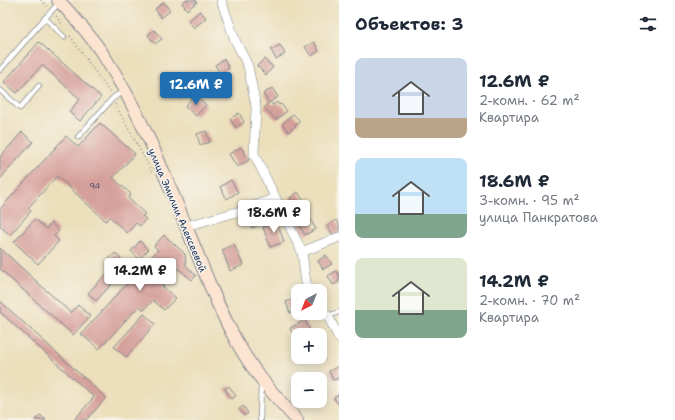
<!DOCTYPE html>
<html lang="ru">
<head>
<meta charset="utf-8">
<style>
  :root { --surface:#fff; --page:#f6f6f7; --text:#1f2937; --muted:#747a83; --accent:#1f6fb2 }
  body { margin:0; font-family:"Shantell Sans",sans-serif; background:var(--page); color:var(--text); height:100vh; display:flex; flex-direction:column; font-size:15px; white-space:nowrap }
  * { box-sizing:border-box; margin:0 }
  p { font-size:13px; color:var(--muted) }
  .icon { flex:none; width:22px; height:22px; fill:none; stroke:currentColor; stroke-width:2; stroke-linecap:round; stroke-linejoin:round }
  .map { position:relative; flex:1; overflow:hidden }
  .panel { display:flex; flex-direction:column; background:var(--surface); width:336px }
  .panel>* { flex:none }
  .needle { width:26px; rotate:222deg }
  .fabs { position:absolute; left:291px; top:284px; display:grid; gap:8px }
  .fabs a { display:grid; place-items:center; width:36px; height:36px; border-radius:8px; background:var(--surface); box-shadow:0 2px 10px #0003; font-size:20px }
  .price { position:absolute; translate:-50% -34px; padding:0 9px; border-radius:4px; background:#fff; color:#222; font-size:13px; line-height:26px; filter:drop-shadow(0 1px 2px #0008) }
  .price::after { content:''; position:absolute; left:50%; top:24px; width:12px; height:9px; margin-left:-6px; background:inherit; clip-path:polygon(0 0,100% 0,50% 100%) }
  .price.on { background:var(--accent); color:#fff }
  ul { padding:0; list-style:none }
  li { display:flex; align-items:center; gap:12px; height:100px; padding:0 16px }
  li span { display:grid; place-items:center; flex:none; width:112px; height:80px; border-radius:8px; color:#555 }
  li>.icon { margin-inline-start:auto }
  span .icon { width:48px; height:48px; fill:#fffc; stroke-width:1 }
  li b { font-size:17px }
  h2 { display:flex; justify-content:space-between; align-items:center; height:48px; padding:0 16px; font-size:17px }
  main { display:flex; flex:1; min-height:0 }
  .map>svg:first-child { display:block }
  .building { fill:#d59f9a }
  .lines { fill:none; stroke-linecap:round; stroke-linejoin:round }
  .lane-casing { stroke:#83878d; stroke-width:6 }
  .street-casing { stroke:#83878d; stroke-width:10 }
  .secondary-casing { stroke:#83878d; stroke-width:14 }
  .path { stroke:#83878d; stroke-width:1.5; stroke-dasharray:1 3; stroke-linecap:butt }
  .lane { stroke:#fff; stroke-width:4.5 }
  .street { stroke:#fff; stroke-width:9 }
  .secondary { stroke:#fde4d1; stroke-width:12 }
  .labels { text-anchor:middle; stroke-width:3; stroke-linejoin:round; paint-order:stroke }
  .number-label { font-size:8px; fill:#4a4b6d }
  .street-label { font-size:10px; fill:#1b2f5e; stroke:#f7f3e8 }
</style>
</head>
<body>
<main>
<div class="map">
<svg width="339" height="420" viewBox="0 0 339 420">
  <rect width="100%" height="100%" fill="#f7f3e8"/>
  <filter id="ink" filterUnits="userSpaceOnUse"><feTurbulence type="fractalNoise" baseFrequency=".025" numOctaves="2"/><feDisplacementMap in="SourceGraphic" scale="8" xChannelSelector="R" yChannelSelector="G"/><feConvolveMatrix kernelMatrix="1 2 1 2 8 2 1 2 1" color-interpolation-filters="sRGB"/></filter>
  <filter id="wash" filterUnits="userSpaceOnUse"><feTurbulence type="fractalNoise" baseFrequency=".012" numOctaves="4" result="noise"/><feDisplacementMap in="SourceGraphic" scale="16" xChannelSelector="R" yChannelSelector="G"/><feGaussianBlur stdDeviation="0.9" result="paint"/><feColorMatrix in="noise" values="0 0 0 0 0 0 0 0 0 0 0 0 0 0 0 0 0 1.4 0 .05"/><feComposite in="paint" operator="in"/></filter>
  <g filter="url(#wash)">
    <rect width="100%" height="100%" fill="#ebdfbc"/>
    <g id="blocks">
      <g class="building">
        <path d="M185 0H196L197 2 187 10 182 3Z"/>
        <path d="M164 2 170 11 161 18 155 9Z"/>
        <path d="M200 11 206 18 194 28 188 21Z"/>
        <path d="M154 30 162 39 155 44 148 35Z"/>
        <path d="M39 42 101 97 80 121 69 112 80 99 42 65 17 93 4 82Z"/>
        <path d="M314 42 319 51 311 56 305 47Z"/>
        <path d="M280 45 285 54 276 59 271 50Z"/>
        <path d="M224 59 229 68 220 74 215 65Z"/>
        <path d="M264 59 273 67 266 75 257 66Z"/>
        <path d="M177 79 189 90 180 99 168 88Z"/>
        <path d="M272 88 278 97 270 102 273 105 277 102 279 105 281 104 287 111 276 120 264 107 269 103 263 94Z"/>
        <path d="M195 95 206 105 196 116 185 106Z"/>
        <path d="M239 113 244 122 236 128 230 119Z"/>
        <path d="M293 114 300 121 289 132 282 124Z"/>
        <path d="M100 123 135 154 113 178 131 194 128 198 145 214 142 216 146 219 140 226 136 223 127 233 110 217 106 221 57 176 28 208 31 211 10 235 0 226V209L66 136 78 147Z"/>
        <path d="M206 131 210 142 200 145 197 134Z"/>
        <path d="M22 132 33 142 0 179V157Z"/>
        <path d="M241 147 249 160 237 167 229 154Z"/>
        <path d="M231 180 238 192 227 199 220 187Z"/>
        <path d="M298 192 304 201 295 207 290 198Z"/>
        <path d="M263 211 267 221 252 228 248 218Z"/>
        <path d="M309 217 316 229 305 235 298 223Z"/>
        <path d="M35 219 46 229 51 223 59 231 54 236 59 241 38 264 14 242Z"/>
        <path d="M336 220 339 225V231L333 235 327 226Z"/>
        <path d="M277 222 284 242 270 247 263 227Z"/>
        <path d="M164 235 185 254 186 265 196 276 192 280 175 266 174 267 177 270 162 286 176 298 164 310 153 300 144 310 139 306 99 349 81 334 158 250 154 246Z"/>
        <path d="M140 241 148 250 139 259 131 251Z"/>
        <path d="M234 244 243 265 230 271 222 250Z"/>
        <path d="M0 248 71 313 78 305 90 316 73 335 0 269Z"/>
        <path d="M115 253 133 270 127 276 123 272 96 301 88 293 114 266 108 260Z"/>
        <path d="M326 255 332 264 323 269 318 261Z"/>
        <path d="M336 271 339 275V282L333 285 328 276Z"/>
        <path d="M298 298V310L290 313 286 302Z"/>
        <path d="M0 301 106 398 86 420H74L94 397 0 312Z"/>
        <path d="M144 314 155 324 126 357 114 347Z"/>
        <path d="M305 320 312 335H298V344L290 328Z"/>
        <path d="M320 346 325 359 316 362 314 357H320Z"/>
        <path d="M339 366V378L333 380 329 371Z"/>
        <path d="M229 386 236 396 231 399 225 389Z"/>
        <path d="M339 394V405L334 398Z"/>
        <path d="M243 406 248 413 244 416 239 409Z"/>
        <path d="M40 415 46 420H35Z"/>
      </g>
    </g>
  </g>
  <g filter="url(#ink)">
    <use href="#blocks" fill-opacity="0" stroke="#83878d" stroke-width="1"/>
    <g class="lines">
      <g class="lane-casing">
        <g id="lane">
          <path d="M59 3 45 18 64 37"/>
          <path d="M0 70 45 18"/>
          <path d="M0 90 20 108 39 86"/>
          <path d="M78 137 113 98 124 91"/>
          <path d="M328 316 339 312"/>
          <path d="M260 420 261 383"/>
        </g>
      </g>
      <g class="street-casing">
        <g id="street">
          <path d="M221 0 235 40 248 66 256 107 254 154 302 252 306 283 310 291"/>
          <path d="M186 226 244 210 275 198"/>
          <path d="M302 252 339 237"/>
          <path d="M320 308 328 316 339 338"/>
        </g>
      </g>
      <g class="secondary-casing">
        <path id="secondary" d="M58 0C75 18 91 36 104 56 140 111 165 175 190 236 205 272 218 309 238 344 254 373 275 396 297 420"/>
      </g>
      <g class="path">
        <path d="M41 0 47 6"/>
        <path d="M56 16 63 26"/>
        <path d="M70 36 110 93"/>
        <path d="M115 104 153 174"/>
      </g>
      <use href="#lane" class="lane"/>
      <use href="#street" class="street"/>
      <use href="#secondary" class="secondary"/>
    </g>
  </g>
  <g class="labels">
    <g class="number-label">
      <text x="95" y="189">94</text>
    </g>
    <g class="street-label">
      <text transform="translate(178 210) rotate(67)" y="4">улица Эмилии Алексеевой</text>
    </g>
  </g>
</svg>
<div class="fabs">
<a><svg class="needle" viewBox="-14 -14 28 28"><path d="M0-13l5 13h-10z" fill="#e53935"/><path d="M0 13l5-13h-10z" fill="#747a83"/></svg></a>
<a>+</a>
<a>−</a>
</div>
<b class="price on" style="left:196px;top:106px">12.6M ₽</b>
<b class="price" style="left:274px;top:234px">18.6M ₽</b>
<b class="price" style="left:140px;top:292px">14.2M ₽</b>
</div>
<section class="panel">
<h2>Объектов: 3<svg class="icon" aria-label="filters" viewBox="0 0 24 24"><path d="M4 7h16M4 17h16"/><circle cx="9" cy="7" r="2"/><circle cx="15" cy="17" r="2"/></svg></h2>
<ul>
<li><span style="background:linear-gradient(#c9d6e8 75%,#b9a48a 0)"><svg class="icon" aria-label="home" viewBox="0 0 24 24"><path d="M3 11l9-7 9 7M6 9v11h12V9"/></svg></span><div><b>12.6M ₽</b><p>2-комн. · 62 m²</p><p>Квартира</p></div></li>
<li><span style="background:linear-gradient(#bfe0f5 70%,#7fa58c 0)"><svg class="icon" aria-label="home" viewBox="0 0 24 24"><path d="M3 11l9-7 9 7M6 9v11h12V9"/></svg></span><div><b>18.6M ₽</b><p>3-комн. · 95 m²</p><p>улица Панкратова</p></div></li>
<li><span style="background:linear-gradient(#dfe7d0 65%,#7fa58c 0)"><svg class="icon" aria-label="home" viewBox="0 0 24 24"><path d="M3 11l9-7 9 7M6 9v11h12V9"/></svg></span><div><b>14.2M ₽</b><p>2-комн. · 70 m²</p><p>Квартира</p></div></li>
</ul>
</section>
</main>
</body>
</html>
